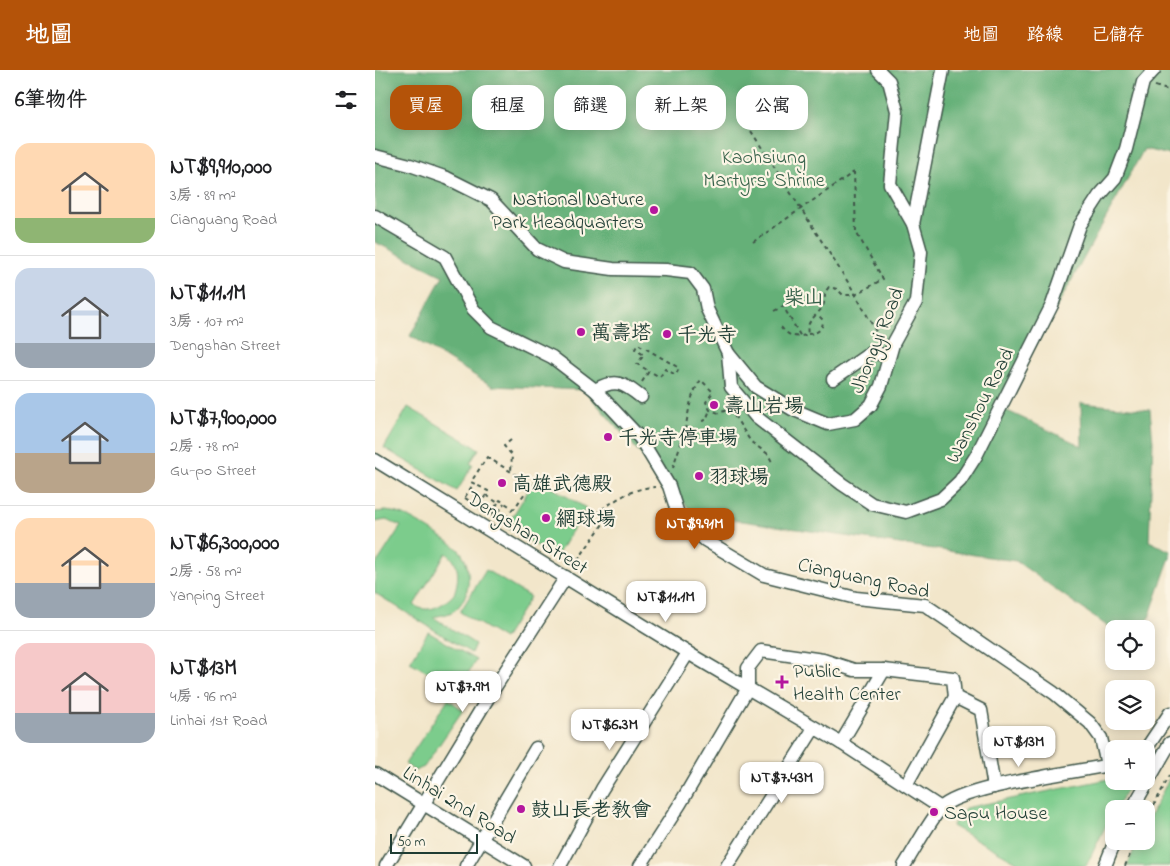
<!DOCTYPE html>
<html lang="zh-TW">
<head>
<meta charset="utf-8">
<style>
  :root { --surface:#fff; --page:#f6f6f6; --text:#202124; --muted:#757577; --line:#e0e0e0; --accent:#b45309 }
  body { margin:0; font-family:"Indie Flower","LXGW WenKai TC",sans-serif; background:var(--page); color:var(--text); height:100vh; display:flex; flex-direction:column; font-size:19px; white-space:nowrap }
  * { box-sizing:border-box; margin:0 }
  p { font-size:16px; color:var(--muted) }
  .icon { flex:none; width:28px; height:28px; fill:none; stroke:currentColor; stroke-width:2; stroke-linecap:round; stroke-linejoin:round }
  .map { position:relative; flex:1; overflow:hidden }
  .side { display:flex; flex-direction:column; background:var(--surface); width:375px }
  .side>* { flex:none }
  .hud { position:absolute; left:15px; top:15px; width:475px; height:45px; display:flex; gap:10px }
  .buttons { position:absolute; left:730px; top:550px; display:grid; gap:10px }
  .buttons a { display:grid; place-items:center; width:50px; height:50px; border-radius:10px; background:var(--surface); box-shadow:0 2px 12px #0003; font-size:25px }
  .scale { position:absolute; left:15px; bottom:12px; width:88px; box-sizing:border-box; padding-left:5px; border:2px solid #1f3d34; border-top:0; font-size:14px; line-height:18px; white-space:nowrap; color:#1f3d34; -webkit-text-stroke:4px #fcf5e5; paint-order:stroke }
  .price { position:absolute; translate:-50% -42px; padding:0 11px; border-radius:10px; background:#fff; color:#222; font-size:16px; line-height:32px; filter:drop-shadow(0 1px 2px #0008) }
  .price::after { content:''; position:absolute; left:50%; top:30px; width:15px; height:11px; margin-left:-8px; background:inherit; clip-path:polygon(0 0,100% 0,50% 100%) }
  .price.on { background:var(--accent); color:#fff }
  ul { padding:0; list-style:none }
  li { display:flex; align-items:center; gap:15px; height:125px; padding:0 15px }
  li+li { border-top:1px solid var(--line) }
  li span { display:grid; place-items:center; flex:none; width:140px; height:100px; border-radius:15px; color:#555 }
  li>.icon { margin-inline-start:auto }
  span .icon { width:60px; height:60px; fill:#fffc; stroke-width:1 }
  li b { font-size:21px }
  h2 { display:flex; justify-content:space-between; align-items:center; height:60px; padding:0 15px; font-size:21px }
  .pill { padding:0 18px; border-radius:15px; background:var(--surface); box-shadow:0 2px 12px #0003; font-size:18px; line-height:45px }
  .pill.on { background:var(--accent); color:#fff }
  header { display:flex; align-items:center; gap:30px; box-sizing:border-box; height:70px; padding:0 25px; background:var(--accent); color:#fff }
  header strong { font-size:24px }
  nav { display:flex; gap:28px; margin-inline-start:auto; font-size:18px }
  main { display:flex; flex:1; min-height:0 }
  .map>svg:first-child { display:block }
  .green { fill:#7ccc8c; stroke:#4e8460; fill-rule:evenodd }
  .forest { fill:#65b078; stroke:#427656 }
  .lines { fill:none; stroke-linecap:round; stroke-linejoin:round }
  .minor-casing { stroke:#3f564a; stroke-width:15 }
  .path { stroke:#3f564a; stroke-width:2; stroke-dasharray:4 4; stroke-linecap:butt }
  .minor { stroke:#fff; stroke-width:12 }
  .path-bridge { stroke:#3f564a; stroke-width:2; stroke-dasharray:4 4; stroke-linecap:butt }
  .poi-dot { fill:#b5179e; stroke:#fcf5e5; stroke-width:2 }
  .labels { text-anchor:middle; stroke-width:4.5; stroke-linejoin:round; paint-order:stroke }
  .park-label { font-size:20px; fill:#36614a; stroke:#fcf5e5 }
  .poi-label { font-size:20px; fill:#1f3d34; stroke:#fcf5e5; text-anchor:start }
  .street-label { font-size:20px; fill:#1f3d34; stroke:#fcf5e5 }
</style>
</head>
<body>
<header>
<strong>地圖</strong>
<nav><a>地圖</a><a>路線</a><a>已儲存</a></nav>
</header>
<main>
<section class="side">
<h2>6筆物件<svg class="icon" aria-label="filters" viewBox="0 0 24 24"><path d="M4 7h16M4 17h16"/><circle cx="9" cy="7" r="2"/><circle cx="15" cy="17" r="2"/></svg></h2>
<ul>
<li><span style="background:linear-gradient(#ffd9b3 75%,#8fb573 0)"><svg class="icon" aria-label="home" viewBox="0 0 24 24"><path d="M3 11l9-7 9 7M6 9v11h12V9"/></svg></span><div><b>NT$9,910,000</b><p>3房 · 89 m²</p><p>Cianguang Road</p></div></li>
<li><span style="background:linear-gradient(#c9d6e8 75%,#9aa5b1 0)"><svg class="icon" aria-label="home" viewBox="0 0 24 24"><path d="M3 11l9-7 9 7M6 9v11h12V9"/></svg></span><div><b>NT$11.1M</b><p>3房 · 107 m²</p><p>Dengshan Street</p></div></li>
<li><span style="background:linear-gradient(#a9c7e8 60%,#b9a48a 0)"><svg class="icon" aria-label="home" viewBox="0 0 24 24"><path d="M3 11l9-7 9 7M6 9v11h12V9"/></svg></span><div><b>NT$7,900,000</b><p>2房 · 78 m²</p><p>Gu-po Street</p></div></li>
<li><span style="background:linear-gradient(#ffd9b3 65%,#9aa5b1 0)"><svg class="icon" aria-label="home" viewBox="0 0 24 24"><path d="M3 11l9-7 9 7M6 9v11h12V9"/></svg></span><div><b>NT$6,300,000</b><p>2房 · 58 m²</p><p>Yanping Street</p></div></li>
<li><span style="background:linear-gradient(#f6c9c9 70%,#9aa5b1 0)"><svg class="icon" aria-label="home" viewBox="0 0 24 24"><path d="M3 11l9-7 9 7M6 9v11h12V9"/></svg></span><div><b>NT$13M</b><p>4房 · 96 m²</p><p>Linhai 1st Road</p></div></li>
</ul>
</section>
<div class="map">
<svg width="795" height="796" viewBox="0 0 795 796">
  <rect width="100%" height="100%" fill="#fcf5e5"/>
  <filter id="ink" filterUnits="userSpaceOnUse"><feTurbulence type="fractalNoise" baseFrequency=".02" numOctaves="2"/><feDisplacementMap in="SourceGraphic" scale="10" xChannelSelector="R" yChannelSelector="G"/><feConvolveMatrix kernelMatrix="1 2 1 2 8 2 1 2 1" color-interpolation-filters="sRGB"/></filter>
  <filter id="wash" filterUnits="userSpaceOnUse"><feTurbulence type="fractalNoise" baseFrequency=".0096" numOctaves="4" result="noise"/><feDisplacementMap in="SourceGraphic" scale="20" xChannelSelector="R" yChannelSelector="G"/><feGaussianBlur stdDeviation="1.12" result="paint"/><feColorMatrix in="noise" values="0 0 0 0 0 0 0 0 0 0 0 0 0 0 0 0 0 1.4 0 .05"/><feComposite in="paint" operator="in"/></filter>
  <g filter="url(#wash)">
    <rect width="100%" height="100%" fill="#f2e6ca"/>
    <g class="green">
      <path d="M33 337 104 379 95 393 98 395 82 421 9 378Z"/>
      <path d="M161 408 211 438 181 487 131 457Z"/>
      <path d="M11 441C15 442 21 442 26 444 36 447 74 471 82 478 98 492 97 527 80 540 73 545 66 545 58 547L100 574 96 583 0 523V496L26 456 11 450 0 452V442ZM71 483C86 493 84 510 79 524 69 535 53 545 39 535Z"/>
      <path d="M111 500 155 527 129 569 85 542Z"/>
      <path d="M53 562 101 590 83 620 35 592Z"/>
      <path d="M73 629 88 640 49 697 40 701 30 694Z"/>
      <path d="M795 707V796H752L763 771H771V754Z"/>
      <path d="M739 708V711H757L741 739H739L711 796H640L642 792 577 756 590 738Z"/>
    </g>
    <path class="forest" d="M0 0H795V85L769 79 626 338 707 376 706 333 775 340 778 371 774 471 795 481V487L770 559H739V561L641 491 319 444 209 320 117 316 35 266 68 206 0 172Z"/>
  </g>
  <g filter="url(#ink)">
    <g class="lines">
      <g class="minor-casing">
        <g id="minor">
          <path d="M0 86 35 95 72 108 116 130 162 179 189 192 238 199 291 200 316 203 328 219 332 239 353 283 356 317 381 347 467 414 497 434 531 442 566 429 585 411 601 386 677 235 705 155 724 126 740 108 751 79 768 12 779 0"/>
          <path d="M0 146 70 187 98 239 116 257 177 287 220 320 265 368 294 416 304 447 330 470 389 505 481 528 550 535 679 623 715 653 726 668 732 695"/>
          <path d="M538 154 568 0"/>
          <path d="M353 283 381 317 417 339 453 354 480 349 496 335 506 316 518 274 541 232 546 182 538 154 515 114 522 41 514 11 503 0"/>
          <path d="M458 309 494 284 499 282 513 287"/>
          <path d="M220 320C241 308 248 313 266 327"/>
          <path d="M0 390 323 589 466 673 566 738"/>
          <path d="M466 673 509 600"/>
          <path d="M771 679 795 643"/>
          <path d="M0 704 149 796"/>
          <path d="M531 715 580 627"/>
          <path d="M757 739 795 673"/>
          <path d="M11 796 113 628 191 507"/>
          <path d="M91 796 161 678"/>
          <path d="M185 796 227 719 313 583"/>
          <path d="M265 796 305 734 373 618V598L386 581 448 590 479 600H509L578 608 580 627 606 640 619 717"/>
          <path d="M352 796 439 658"/>
          <path d="M529 796C541 777 552 755 566 738 586 716 704 702 739 694"/>
          <path d="M730 796 740 771"/>
        </g>
      </g>
      <g class="path">
        <path d="M780 16 792 20"/>
        <path d="M376 61 478 220 503 265 507 267"/>
        <path d="M378 172 479 102"/>
        <path d="M399 241 408 236 426 267"/>
        <path d="M406 257C413 266 421 269 433 264 430 250 442 247 448 236 451 229 448 223 454 217L462 219 468 225H480L508 209 481 162 479 102"/>
        <path d="M433 264C443 263 448 260 448 250L443 245"/>
        <path d="M267 312 274 301 262 294 269 285 260 279 263 274 304 298 301 305 290 299 285 307 274 301"/>
        <path d="M327 351 331 350 335 340"/>
        <path d="M136 370 129 376 137 385 136 401"/>
        <path d="M112 387 156 414 139 439 125 430 123 433 111 425 113 421 96 412Z"/>
        <path d="M298 398C301 386 306 375 309 363 314 345 314 325 326 310L338 322 331 332 335 340 344 343 355 339 376 372 393 384 397 392"/>
        <path d="M111 425 105 434 117 442 123 433"/>
        <path d="M90 427 99 413"/>
        <path d="M90 428 116 445 118 443 130 451"/>
        <path d="M124 442 129 433"/>
        <path d="M127 455 138 438"/>
        <path d="M198 497 230 451 223 442C242 429 257 418 280 417"/>
        <path d="M771 750 795 705"/>
        <path d="M750 796 761 771"/>
      </g>
      <use href="#minor" class="minor"/>
      <path class="path-bridge" d="M120 448 117 446 119 442 122 444 124 442"/>
    </g>
  </g>
  <g class="poi-dot">
    <circle cx="279" cy="140" r="5"/>
    <circle cx="206" cy="262" r="5"/>
    <circle cx="292" cy="264" r="5"/>
    <circle cx="339" cy="335" r="5"/>
    <circle cx="233" cy="367" r="5"/>
    <circle cx="324" cy="406" r="5"/>
    <circle cx="127" cy="413" r="5"/>
    <circle cx="171" cy="448" r="5"/>
    <path d="M404.5 604.5h5v5h5v5h-5v5h-5v-5h-5v-5h5z"/>
    <circle cx="146" cy="739" r="5"/>
    <circle cx="559" cy="742" r="5"/>
  </g>
  <g class="labels">
    <g class="park-label">
      <text x="389" y="93">Kaohsiung<tspan x="389" dy="23">Martyrs' Shrine</tspan></text>
      <text x="429" y="234">柴山</text>
    </g>
    <g class="poi-label">
      <text x="269" y="135" text-anchor="end">National Nature<tspan x="269" dy="23">Park Headquarters</tspan></text>
      <text x="216" y="269">萬壽塔</text>
      <text x="302" y="271">千光寺</text>
      <text x="349" y="342">壽山岩場</text>
      <text x="243" y="374">千光寺停車場</text>
      <text x="334" y="413">羽球場</text>
      <text x="137" y="420">高雄武德殿</text>
      <text x="181" y="455">網球場</text>
      <text x="418" y="607">Public<tspan x="418" dy="23">Health Center</tspan></text>
      <text x="156" y="746">鼓山長老教會</text>
      <text x="569" y="749">Sapu House</text>
    </g>
    <g class="street-label">
      <text transform="translate(501 270) rotate(-68)" y="7">Jhongyi Road</text>
      <text transform="translate(604 335) rotate(-63)" y="7">Wanshou Road</text>
      <text transform="translate(153 462) rotate(32)" y="7">Dengshan Street</text>
      <text transform="translate(489 507) rotate(12)" y="7">Cianguang Road</text>
      <text transform="translate(85 734) rotate(32)" y="7">Linhai 2nd Road</text>
    </g>
  </g>
</svg>
<div class="buttons">
<a><svg class="icon" aria-label="locate" viewBox="0 0 24 24"><circle cx="12" cy="12" r="6"/><path d="M12 2v4M12 18v4M2 12h4M18 12h4"/></svg></a>
<a><svg class="icon" aria-label="layers" viewBox="0 0 24 24"><path d="M12 4l9 5-9 5-9-5zM3 14l9 5 9-5"/></svg></a>
<a>+</a>
<a>−</a>
</div>
<div class="scale">50 m</div>
<b class="price on" style="left:320px;top:480px">NT$9.91M</b>
<b class="price" style="left:291px;top:553px">NT$11.1M</b>
<b class="price" style="left:88px;top:643px">NT$7.9M</b>
<b class="price" style="left:235px;top:681px">NT$6.3M</b>
<b class="price" style="left:644px;top:698px">NT$13M</b>
<b class="price" style="left:407px;top:734px">NT$7.43M</b>
<div class="hud">
<a class="pill on">買屋</a>
<a class="pill">租屋</a>
<a class="pill">篩選</a>
<a class="pill">新上架</a>
<a class="pill">公寓</a>
</div>
</div>
</main>
</body>
</html>
